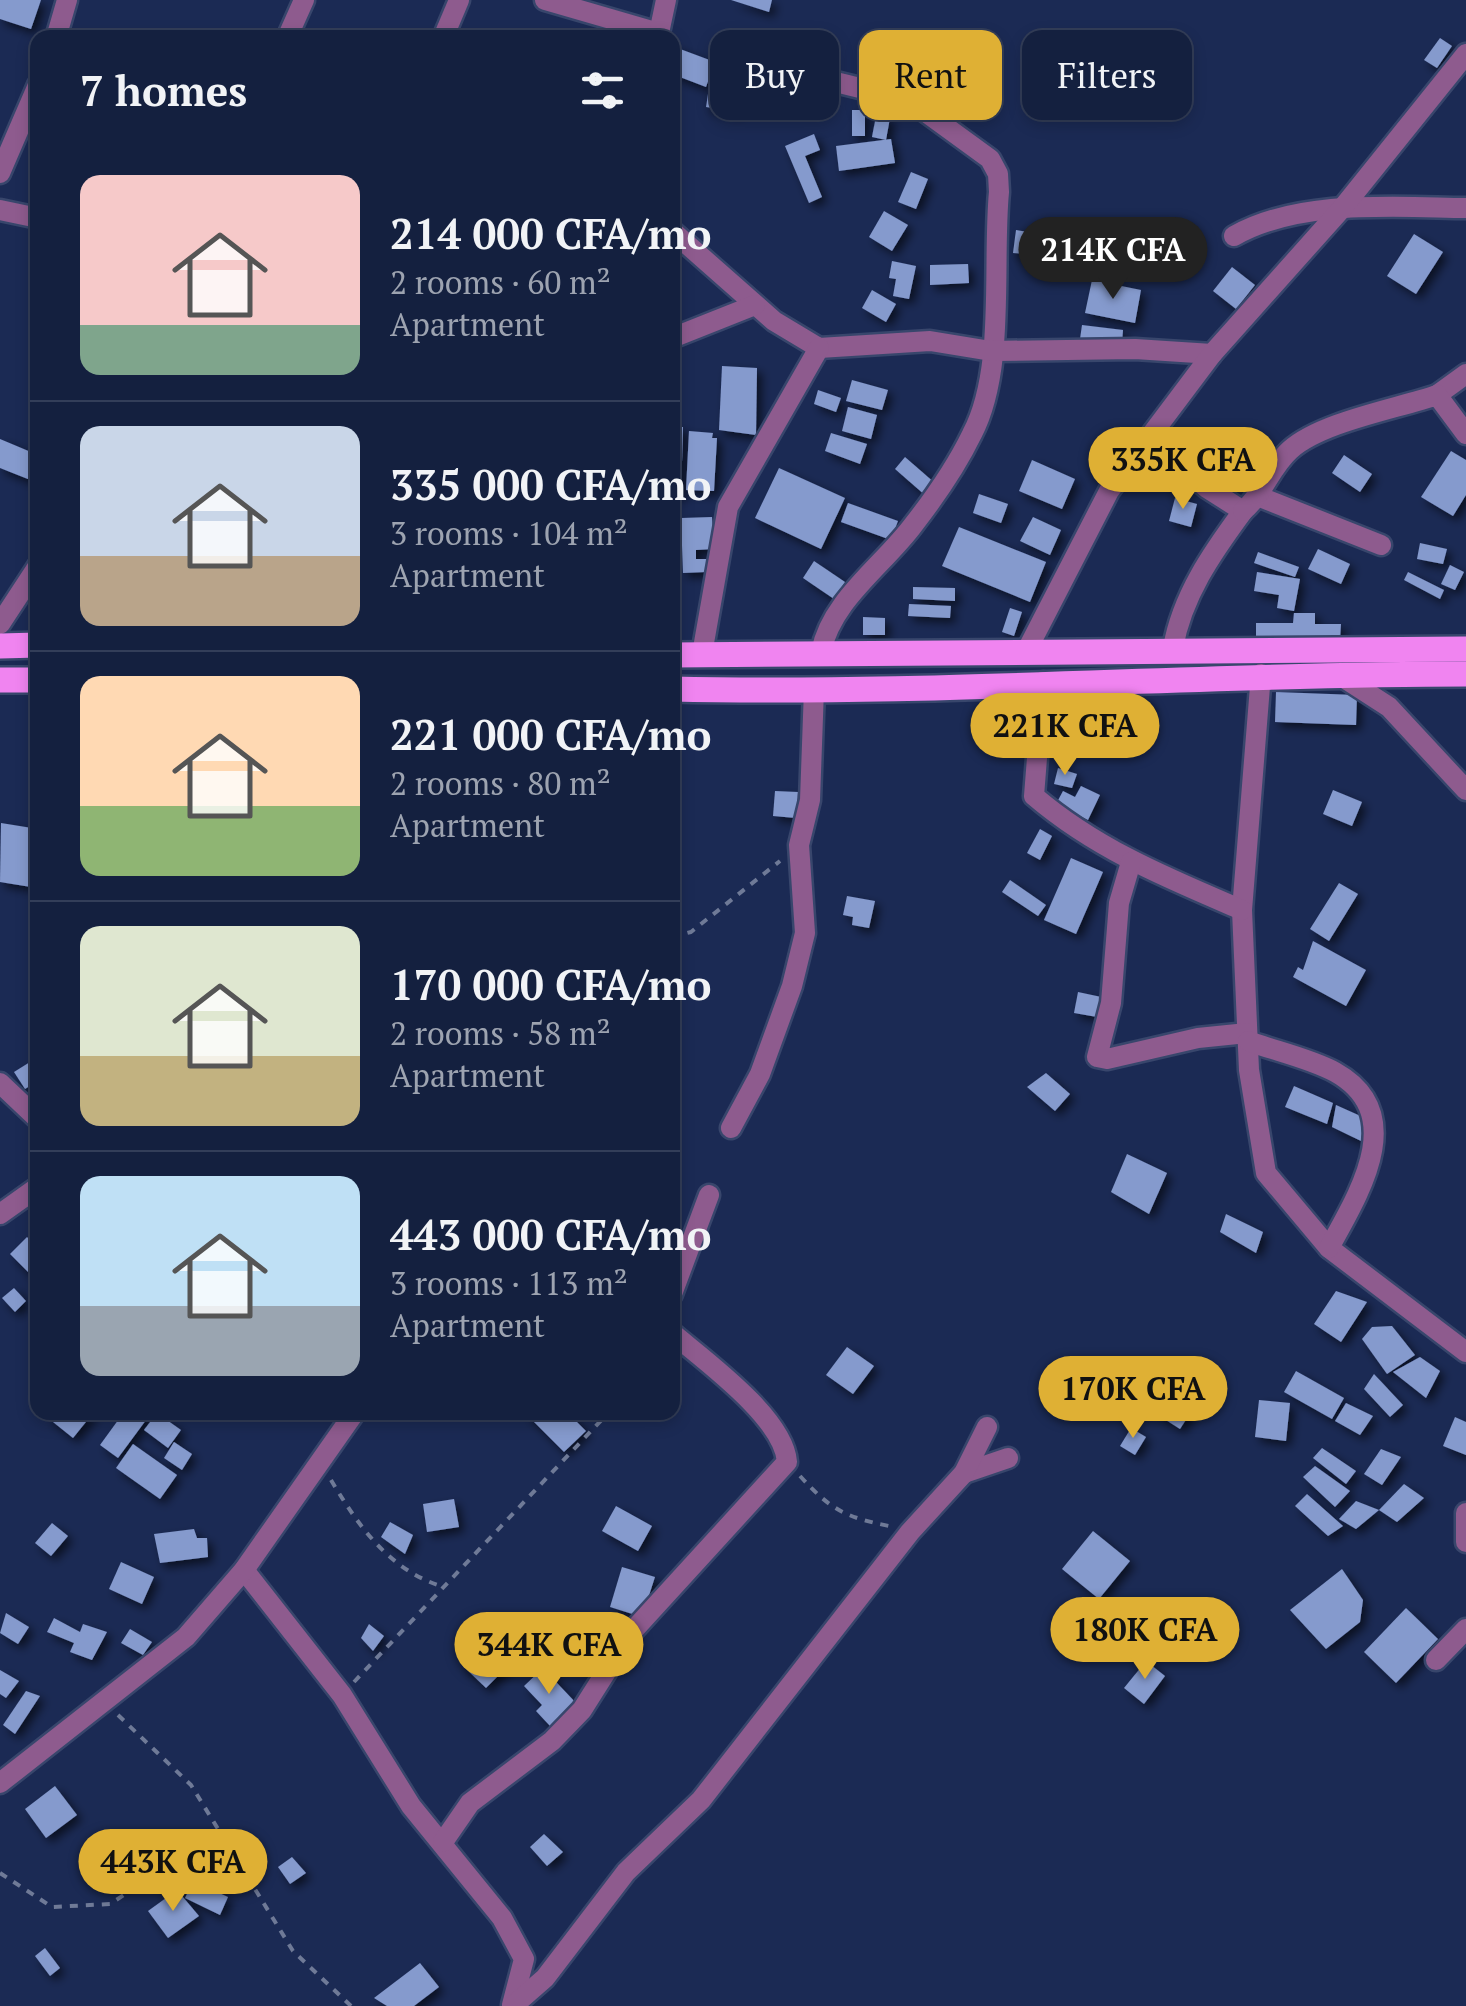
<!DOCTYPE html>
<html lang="en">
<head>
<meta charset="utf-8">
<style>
  :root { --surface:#14203f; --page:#212d4a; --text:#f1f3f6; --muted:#9da3b0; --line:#333e59; --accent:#dfb034 }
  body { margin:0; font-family:"PT Serif",serif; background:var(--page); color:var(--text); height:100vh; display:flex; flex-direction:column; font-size:38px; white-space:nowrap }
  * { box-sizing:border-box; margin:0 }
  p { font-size:32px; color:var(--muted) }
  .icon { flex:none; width:55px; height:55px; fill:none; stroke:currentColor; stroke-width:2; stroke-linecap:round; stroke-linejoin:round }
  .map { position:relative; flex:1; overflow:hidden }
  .panel { position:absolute; left:30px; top:30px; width:650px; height:1390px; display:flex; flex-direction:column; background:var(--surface); border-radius:20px; box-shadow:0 5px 15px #0003,0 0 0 2px var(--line) }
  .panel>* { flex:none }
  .banner { position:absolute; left:710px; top:30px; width:605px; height:90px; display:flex; gap:20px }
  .price { position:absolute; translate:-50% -85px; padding:0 22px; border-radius:35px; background:var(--accent); color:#111; font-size:32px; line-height:65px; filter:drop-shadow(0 2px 5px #0008) }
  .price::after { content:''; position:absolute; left:50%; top:60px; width:30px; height:22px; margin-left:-15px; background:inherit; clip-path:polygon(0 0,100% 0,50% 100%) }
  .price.active { background:#222; color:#fff }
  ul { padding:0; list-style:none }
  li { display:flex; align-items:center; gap:30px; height:250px; padding:0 50px }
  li+li { border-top:2px solid var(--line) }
  li span { display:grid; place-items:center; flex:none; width:280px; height:200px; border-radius:20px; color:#555 }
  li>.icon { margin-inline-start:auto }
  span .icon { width:120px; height:120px; fill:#fffc; stroke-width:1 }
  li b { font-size:42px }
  h2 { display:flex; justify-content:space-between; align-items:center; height:120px; padding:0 50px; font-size:42px }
  .pill { padding:0 35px; border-radius:20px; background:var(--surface); box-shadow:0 5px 15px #0003,0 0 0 2px var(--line); font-size:35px; line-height:90px }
  .pill.active { background:var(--accent); color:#111 }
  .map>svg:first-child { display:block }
  .building { fill:#859acd; filter:url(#shadow) }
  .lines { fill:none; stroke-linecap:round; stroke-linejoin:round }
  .minor-casing { stroke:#38466c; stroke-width:25 }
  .primary-casing { stroke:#38466c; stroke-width:30 }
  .path { stroke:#6f7a97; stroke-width:4; stroke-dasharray:8 8; stroke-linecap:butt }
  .minor { stroke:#8e5b8e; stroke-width:20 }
  .primary { stroke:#f084f0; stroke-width:25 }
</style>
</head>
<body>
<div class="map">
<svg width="1466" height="2006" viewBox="0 0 1466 2006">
  <defs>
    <filter id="shadow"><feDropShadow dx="5" dy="5" stdDeviation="5" flood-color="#0009"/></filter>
  </defs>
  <rect width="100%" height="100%" fill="#1b2a54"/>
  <g class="building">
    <path d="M0 0H41L31 29 0 19Z"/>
    <path d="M731 0H772L769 12Z"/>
    <path d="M1440 38 1452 46 1437 68 1424 60Z"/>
    <path d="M672 46 715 62 706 87 672 74Z"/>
    <path d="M741 65 759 68 756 85 738 81Z"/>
    <path d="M709 88 740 93 737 112 706 107Z"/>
    <rect x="852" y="110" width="13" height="26"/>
    <path d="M876 116 890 118 886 140 872 137Z"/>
    <path d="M814 134 820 150 805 156 822 197 809 203 785 146Z"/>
    <path d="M891 139 895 163 839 171 836 146Z"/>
    <path d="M911 172 928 179 916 209 898 202Z"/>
    <path d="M884 211 908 225 892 251 869 237Z"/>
    <path d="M1016 230 1028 232 1026 254 1013 253Z"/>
    <path d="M1414 234 1443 252 1416 294 1387 276Z"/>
    <path d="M892 261 916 266 909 299 893 296 896 279 889 278Z"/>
    <path d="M968 264 969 283 930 285V265Z"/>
    <path d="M1232 267 1255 285 1236 309 1213 291Z"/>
    <path d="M1092 280 1141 290 1135 323 1085 313Z"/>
    <path d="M872 290 896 304 886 322 862 308Z"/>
    <path d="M1082 325 1123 330 1122 344 1080 339Z"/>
    <path d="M722 366 757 368 756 435 719 430Z"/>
    <path d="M852 380 888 390 882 410 846 401Z"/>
    <path d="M818 390 841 398 836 412 814 404Z"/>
    <path d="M848 407 877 415 871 439 842 431Z"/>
    <path d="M672 427H683L681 496 672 495Z"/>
    <path d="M689 431 713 433 712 438H717L714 491 686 490Z"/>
    <path d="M831 433 867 444 860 464 825 451Z"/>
    <path d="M0 439 38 455V483L0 468Z"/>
    <path d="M1451 451 1466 460V495L1453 516 1421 497Z"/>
    <path d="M1344 455 1372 474 1360 492 1332 473Z"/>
    <path d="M905 457 936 484 926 496 895 469Z"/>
    <path d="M1032 460 1075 479 1062 509 1019 491Z"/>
    <path d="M779 468 845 498 821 549 755 518Z"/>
    <path d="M979 494 1008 504 1001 523 973 513Z"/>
    <path d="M1175 498 1197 504 1191 527 1169 521Z"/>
    <path d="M848 503 898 521 891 540 841 522Z"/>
    <path d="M712 517 714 549 696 550V559H710L706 572 683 573 681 518Z"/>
    <path d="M1033 517 1061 530 1050 555 1020 541Z"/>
    <path d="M959 527 1046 562 1030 602 942 566Z"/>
    <path d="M1420 543 1447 549 1443 564 1417 559Z"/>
    <path d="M1318 549 1350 564 1341 584 1308 569Z"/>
    <path d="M1258 552 1299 567 1295 577 1254 563Z"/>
    <path d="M814 561 845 582 834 599 803 578Z"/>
    <path d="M1450 565 1464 572 1455 590 1441 584Z"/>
    <path d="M1257 572 1300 579 1294 611 1277 608 1279 595 1254 591Z"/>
    <path d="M1408 572 1444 590 1440 599 1404 580Z"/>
    <path d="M913 587 955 588V601L913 599Z"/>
    <path d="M909 604 951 606 950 618 908 616Z"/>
    <path d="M1010 608 1022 612 1014 636 1002 632Z"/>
    <path d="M1294 613H1315V624H1341L1340 640 1256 638V623H1293Z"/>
    <path d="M863 617 885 618V635H863Z"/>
    <path d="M1079 687 1108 699 1099 719 1070 706Z"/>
    <path d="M1121 690 1151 705 1144 717 1115 702Z"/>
    <path d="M1276 692 1357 695 1356 725 1275 722Z"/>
    <path d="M1058 768 1077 774 1072 788 1054 784Z"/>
    <path d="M1081 786 1100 795 1088 820 1056 804 1063 791 1075 797Z"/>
    <path d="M1333 790 1362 802 1352 826 1323 814Z"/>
    <path d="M775 791 798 792 796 818 773 816Z"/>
    <path d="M1 823 38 829 31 887 0 882Z"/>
    <path d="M1040 829 1052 836 1040 860 1027 853Z"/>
    <path d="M1071 858 1103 872 1076 934 1044 920Z"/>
    <path d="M1010 880 1046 905 1038 916 1002 892Z"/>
    <path d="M1339 883 1358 894 1329 941 1310 929Z"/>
    <path d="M847 896 875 901 869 928 852 925 853 917 843 915Z"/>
    <path d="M1313 941 1366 970 1346 1006 1293 977 1298 967 1303 970Z"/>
    <path d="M1078 992 1106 998 1103 1018 1074 1013Z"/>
    <path d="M38 1057V1081L25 1089 14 1072Z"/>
    <path d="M1046 1073 1070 1094 1055 1111 1027 1087Z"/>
    <path d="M1294 1086 1333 1103 1327 1124 1285 1107Z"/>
    <path d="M1336 1105 1365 1118 1361 1141 1332 1127Z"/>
    <path d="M1127 1154 1167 1173 1149 1214 1111 1192Z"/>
    <path d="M1226 1214 1263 1232 1256 1253 1220 1232Z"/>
    <path d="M27 1237 38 1248 36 1280 10 1254Z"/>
    <path d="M14 1288 26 1301 15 1312 2 1298Z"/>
    <path d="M1336 1291 1367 1302 1341 1342 1314 1324Z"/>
    <path d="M1392 1326 1415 1355 1387 1374 1362 1339 1372 1327Z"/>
    <path d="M847 1347 874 1366 853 1394 826 1375Z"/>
    <path d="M1420 1357 1440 1371 1426 1398 1393 1372Z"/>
    <path d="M1296 1371 1344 1398 1332 1419 1284 1392Z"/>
    <path d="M1374 1374 1403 1405 1390 1417 1364 1389Z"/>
    <path d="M1169 1398 1191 1412 1180 1429 1158 1415Z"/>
    <path d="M1259 1400 1290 1403 1286 1441 1255 1437Z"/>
    <path d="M1346 1403 1373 1416 1360 1435 1335 1421Z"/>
    <path d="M52 1412H94L73 1438 48 1418Z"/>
    <path d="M124 1412H152L118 1458 100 1445Z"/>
    <path d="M524 1412H567L586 1431 564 1452Z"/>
    <path d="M157 1413 181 1430 168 1448 144 1430Z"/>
    <path d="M1455 1417 1466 1422V1455L1443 1446Z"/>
    <path d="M1131 1428 1146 1437 1135 1455 1120 1446Z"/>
    <path d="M174 1442 192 1454 182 1470 164 1458Z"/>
    <path d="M133 1444 177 1475 160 1499 116 1468Z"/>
    <path d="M1322 1448 1356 1471 1346 1484 1313 1458Z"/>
    <path d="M1381 1449 1401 1457 1382 1485 1364 1474Z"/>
    <path d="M1315 1466 1350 1491 1335 1507 1303 1477Z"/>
    <path d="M1404 1484 1424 1498 1397 1522 1379 1510Z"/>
    <path d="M1307 1494 1343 1526 1328 1536 1295 1506Z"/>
    <path d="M454 1499 459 1527 427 1532 423 1504Z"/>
    <path d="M1356 1501 1379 1510 1356 1529 1339 1519Z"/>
    <path d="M616 1506 652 1526 638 1551 602 1531Z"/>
    <path d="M390 1522 413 1535 405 1554 381 1537Z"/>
    <path d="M52 1523 68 1536 51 1556 35 1543Z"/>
    <path d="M194 1529 197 1538H207L208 1557 160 1563 154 1534Z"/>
    <path d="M1093 1531 1130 1561 1099 1599 1062 1569Z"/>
    <path d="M121 1562 154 1577 142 1604 109 1589Z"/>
    <path d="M622 1567 655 1577 642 1617 610 1607Z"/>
    <path d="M1342 1569 1363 1600 1360 1622 1326 1649 1290 1610Z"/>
    <path d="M1123 1597 1137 1609 1123 1626 1109 1614Z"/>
    <path d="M1406 1608 1438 1639 1396 1683 1364 1652Z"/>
    <path d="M6 1613 29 1627 18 1644 0 1633Z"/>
    <path d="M54 1618 80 1632 83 1624 107 1632 92 1660 70 1652 74 1643 47 1632Z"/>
    <path d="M369 1624 384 1636 373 1651 361 1638Z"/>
    <path d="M130 1629 152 1642 143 1655 121 1643Z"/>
    <path d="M485 1642 510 1664 486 1688 462 1665Z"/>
    <path d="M1146 1661 1165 1676 1144 1704 1124 1688Z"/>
    <path d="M543 1668 576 1703 550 1726 536 1711 542 1705 524 1686Z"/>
    <path d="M0 1670 19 1681 6 1698 0 1694Z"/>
    <path d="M26 1691 40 1696 15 1734 3 1725Z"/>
    <path d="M55 1786 77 1815 46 1838 25 1809Z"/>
    <path d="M544 1834 563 1852 547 1866 530 1847Z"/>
    <path d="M111 1855 129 1863 121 1886 98 1880Z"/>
    <path d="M292 1857 306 1873 290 1884 278 1867Z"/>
    <path d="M193 1881 228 1897 220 1915 185 1898Z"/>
    <path d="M177 1890 199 1916 168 1938 148 1911Z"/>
    <path d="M45 1948 60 1968 50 1976 35 1956Z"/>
    <path d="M420 1963 439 1987 414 2006H387L374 1998Z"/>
  </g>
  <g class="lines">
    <g class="minor-casing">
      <g id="minor">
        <path d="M545 0 659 33V38"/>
        <path d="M659 33 666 0"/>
        <path d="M56 38 67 0"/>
        <path d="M287 38 304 0"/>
        <path d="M443 38 459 0"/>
        <path d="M815 77 909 100 990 159 998 174 999 192C992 265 1006 370 972 434 957 465 935 497 914 524 884 565 831 600 821 652"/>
        <path d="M0 173 38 85"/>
        <path d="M0 210 38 218"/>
        <path d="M672 231 774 321 819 348 930 341 991 351 1135 349 1212 354"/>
        <path d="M1234 236C1299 199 1393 207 1466 208"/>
        <path d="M672 338 755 305"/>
        <path d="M1437 395 1466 374"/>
        <path d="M1151 441 1207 488 1243 511C1212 553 1182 596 1173 648"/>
        <path d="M1260 497 1381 545"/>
        <path d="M1243 511C1264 493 1270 468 1290 450 1321 422 1396 409 1437 395L1466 434"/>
        <path d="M0 624 38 566"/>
        <path d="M1027 650 1109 491 1212 354 1344 206 1466 54"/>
        <path d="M702 654 728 507 819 348"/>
        <path d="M1261 674 1242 910 1249 1070 1266 1173 1329 1248 1466 1352"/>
        <path d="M1338 674 1389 707 1466 790"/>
        <path d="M1043 682 1034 796C1096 849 1167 878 1242 910"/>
        <path d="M1131 862 1119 903 1111 1003 1097 1057 1107 1059 1198 1038 1247 1033"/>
        <path d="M1248 1041C1275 1051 1309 1058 1335 1072 1410 1114 1358 1195 1329 1248"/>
        <path d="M0 1083 38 1119"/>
        <path d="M731 1128 760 1074 792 986 805 933 799 845 810 800 814 689"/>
        <path d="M0 1214 38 1187"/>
        <path d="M672 1294 709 1195"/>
        <path d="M964 1473 1008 1458"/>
        <path d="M1466 1513V1542"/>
        <path d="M244 1570 342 1695 411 1806 502 1918 524 1959 512 2005"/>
        <path d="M1436 1660 1466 1629"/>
        <path d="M0 1783 186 1637 244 1570 355 1412"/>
        <path d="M443 1842 470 1803 552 1741 582 1710 630 1634 787 1462C784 1418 705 1361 672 1333"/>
        <path d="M513 2006 545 1978 626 1872 701 1800 910 1532 964 1473 987 1427"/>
      </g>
    </g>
    <g class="primary-casing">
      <g id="primary">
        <path d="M0 646 38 645"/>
        <path d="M672 655 1466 649"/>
        <path d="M0 680H38"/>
        <path d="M672 689C937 695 1201 674 1466 674"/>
      </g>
    </g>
    <g class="path">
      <path d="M672 937 691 932 780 861"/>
      <path d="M800 1476C831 1510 845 1517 889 1526"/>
      <path d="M331 1480C359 1527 390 1571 444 1587"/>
      <path d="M354 1682 609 1412"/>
      <path d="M118 1715 191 1785 293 1951 351 2006"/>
      <path d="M0 1873 52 1907 110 1904 184 1856 253 1887"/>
    </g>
    <use href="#minor" class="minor"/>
    <use href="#primary" class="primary"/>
  </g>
</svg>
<b class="price active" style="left:1113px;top:302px">214K CFA</b>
<b class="price" style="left:1183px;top:512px">335K CFA</b>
<b class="price" style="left:1065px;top:778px">221K CFA</b>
<b class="price" style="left:1133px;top:1441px">170K CFA</b>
<b class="price" style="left:1145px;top:1682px">180K CFA</b>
<b class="price" style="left:549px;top:1697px">344K CFA</b>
<b class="price" style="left:173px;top:1914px">443K CFA</b>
<div class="banner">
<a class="pill">Buy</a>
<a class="pill active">Rent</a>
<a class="pill">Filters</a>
</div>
<section class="panel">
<h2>7 homes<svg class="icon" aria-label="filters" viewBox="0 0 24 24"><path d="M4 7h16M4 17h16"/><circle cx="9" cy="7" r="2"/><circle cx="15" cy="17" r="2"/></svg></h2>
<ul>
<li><span style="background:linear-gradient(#f6c9c9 75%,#7fa58c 0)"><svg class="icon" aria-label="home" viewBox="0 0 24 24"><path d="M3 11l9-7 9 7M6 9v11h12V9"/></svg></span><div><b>214 000 CFA/mo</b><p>2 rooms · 60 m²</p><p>Apartment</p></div></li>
<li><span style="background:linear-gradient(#c9d6e8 65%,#b9a48a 0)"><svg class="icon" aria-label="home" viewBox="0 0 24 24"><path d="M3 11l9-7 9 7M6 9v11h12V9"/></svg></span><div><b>335 000 CFA/mo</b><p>3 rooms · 104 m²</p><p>Apartment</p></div></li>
<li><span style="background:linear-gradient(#ffd9b3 65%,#8fb573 0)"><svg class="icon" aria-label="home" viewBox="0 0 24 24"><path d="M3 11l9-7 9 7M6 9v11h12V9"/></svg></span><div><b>221 000 CFA/mo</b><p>2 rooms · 80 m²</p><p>Apartment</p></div></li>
<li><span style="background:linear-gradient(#dfe7d0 65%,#c2b280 0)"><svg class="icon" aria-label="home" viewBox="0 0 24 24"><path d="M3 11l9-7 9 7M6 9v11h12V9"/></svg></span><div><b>170 000 CFA/mo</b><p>2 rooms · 58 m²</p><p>Apartment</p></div></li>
<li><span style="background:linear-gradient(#bfe0f5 65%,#9aa5b1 0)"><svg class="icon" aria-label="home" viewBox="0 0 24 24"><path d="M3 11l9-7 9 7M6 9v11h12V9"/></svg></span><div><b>443 000 CFA/mo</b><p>3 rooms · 113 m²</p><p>Apartment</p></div></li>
</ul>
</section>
</div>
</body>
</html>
